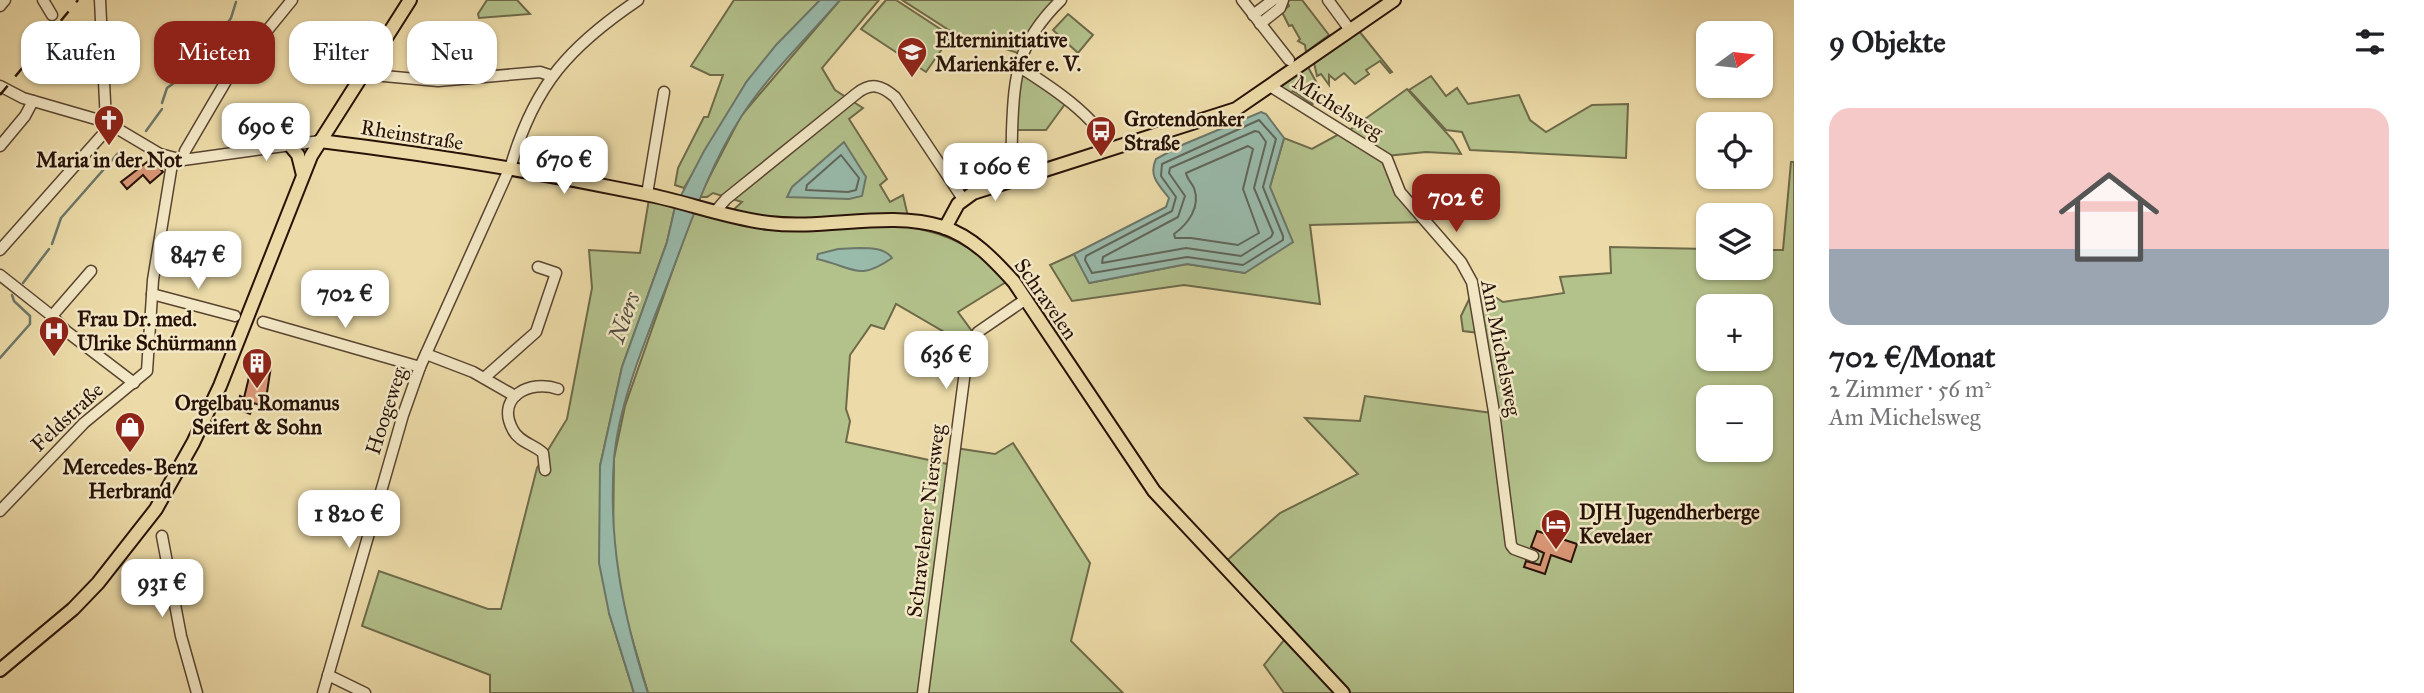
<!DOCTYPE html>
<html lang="de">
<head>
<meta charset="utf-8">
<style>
  :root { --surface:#fff; --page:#f2f2f2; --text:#202124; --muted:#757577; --accent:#8f2418 }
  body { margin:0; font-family:"IM FELL Great Primer",serif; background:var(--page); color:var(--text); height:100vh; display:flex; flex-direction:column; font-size:26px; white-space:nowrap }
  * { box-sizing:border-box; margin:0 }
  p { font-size:23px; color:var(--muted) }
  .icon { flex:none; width:38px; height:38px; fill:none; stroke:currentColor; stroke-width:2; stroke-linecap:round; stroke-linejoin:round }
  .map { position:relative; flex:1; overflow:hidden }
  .panel { display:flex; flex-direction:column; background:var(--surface); width:630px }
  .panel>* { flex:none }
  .banner { position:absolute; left:21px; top:21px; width:665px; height:63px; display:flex; gap:14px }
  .needle { width:46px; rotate:75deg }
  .controls { position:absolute; left:1696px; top:21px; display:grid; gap:14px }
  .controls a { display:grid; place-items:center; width:77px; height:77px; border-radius:14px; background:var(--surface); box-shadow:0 2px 5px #0004; font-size:35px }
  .price { position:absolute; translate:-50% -60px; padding:0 16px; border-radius:14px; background:#fff; color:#222; font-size:23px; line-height:46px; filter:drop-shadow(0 2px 4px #0008) }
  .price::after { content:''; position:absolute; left:50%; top:42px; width:21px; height:16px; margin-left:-10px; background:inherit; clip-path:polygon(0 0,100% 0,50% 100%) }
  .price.current { background:var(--accent); color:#fff }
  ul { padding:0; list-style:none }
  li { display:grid; align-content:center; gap:14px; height:371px; padding:0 35px }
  li span { display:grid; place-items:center; height:217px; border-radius:21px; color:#555 }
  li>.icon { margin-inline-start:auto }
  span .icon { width:126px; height:126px; fill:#fffc; stroke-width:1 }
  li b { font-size:30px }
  h2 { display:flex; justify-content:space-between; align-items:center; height:84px; padding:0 35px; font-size:30px }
  .pill { padding:0 24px; border-radius:21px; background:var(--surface); box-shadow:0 2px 5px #0004; font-size:24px; line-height:63px }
  .pill.current { background:var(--accent); color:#fff }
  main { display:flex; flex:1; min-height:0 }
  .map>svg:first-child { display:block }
  .green { fill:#b3c18b; stroke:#6e6a4a; stroke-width:2; fill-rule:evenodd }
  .water { fill:#99bbac; stroke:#6c776a; stroke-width:2 }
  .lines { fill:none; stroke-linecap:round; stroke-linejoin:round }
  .shore { stroke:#60665a; stroke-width:2 }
  .stream { stroke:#6c776a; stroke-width:2.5 }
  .building { fill:#da9777; stroke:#281208; stroke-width:2 }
  .minor-casing { stroke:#594430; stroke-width:13 }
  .major-casing { stroke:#281208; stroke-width:16 }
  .minor { stroke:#f3e8c6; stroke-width:10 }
  .major { stroke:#ecdba8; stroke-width:12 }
  .rail { stroke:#281208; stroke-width:2.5; stroke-dasharray:12 12; stroke-linecap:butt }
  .labels { text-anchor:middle; stroke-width:5; stroke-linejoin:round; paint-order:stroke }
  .poi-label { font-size:21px; font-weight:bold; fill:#281208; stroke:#f3e8c6; text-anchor:start }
  .street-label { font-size:21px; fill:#281208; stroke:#f3e8c6 }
  .water-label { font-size:23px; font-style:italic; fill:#504d41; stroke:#f3e8c6 }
</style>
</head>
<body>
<main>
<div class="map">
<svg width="1794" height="693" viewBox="0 0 1794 693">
  <rect width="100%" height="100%" fill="#ecdba8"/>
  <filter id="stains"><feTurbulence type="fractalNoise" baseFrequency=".00286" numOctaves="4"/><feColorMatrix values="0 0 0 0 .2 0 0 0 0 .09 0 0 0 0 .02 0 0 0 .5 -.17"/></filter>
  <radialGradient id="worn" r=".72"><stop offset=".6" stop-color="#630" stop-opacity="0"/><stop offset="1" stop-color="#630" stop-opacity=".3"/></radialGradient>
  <g class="green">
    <path d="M487 0H517L530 14 479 18 478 14Z"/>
    <path d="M734 0H820L747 81 684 188 675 185 678 168 704 117H708L723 75H710L691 66Z"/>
    <path d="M840 0H879L822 68 835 90 863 108 849 119 887 179 880 185 890 202 903 195 909 221 906 226C955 235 972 248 1011 279L958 312 977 338 970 347 896 304 884 329 871 325 850 355 846 409 850 421 846 442 952 465 955 448 995 454 1013 443 1090 563 1071 641 1123 693H648L622 604 613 543 614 458 625 406 693 212H731L742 202 713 193 707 197H699L741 116Z"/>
    <path d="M886 0H896L951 36 926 72 861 29Z"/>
    <path d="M902 0H1061L1021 54 952 32Z"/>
    <path d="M1290 0H1302L1329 35 1306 52 1305 45 1298 41 1300 39 1292 25 1289 26 1283 14H1279L1289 6 1287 2Z"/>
    <path d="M1068 14 1093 35 1078 53 1053 30Z"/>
    <path d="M1359 31 1392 72 1390 73 1380 61 1366 70 1369 74 1355 84 1344 73 1335 80 1329 75V85L1321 74 1317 76 1314 63Z"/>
    <path d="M1308 67 1319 87 1308 95 1313 105 1293 91 1290 94 1280 90V87Z"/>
    <path d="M1024 75 1065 104 1046 130H1016L1017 84Z"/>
    <path d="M1431 76 1446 96 1457 88 1468 104 1519 95 1530 120 1546 132 1592 105 1628 104 1626 158 1470 150 1462 132 1446 130 1409 90Z"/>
    <path d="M1407 89 1453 140 1461 154 1426 152 1386 156 1388 176 1423 222 1310 225 1320 304 1184 285 1072 301 1050 265 1074 254 1090 283 1187 264 1245 273 1284 138 1312 149 1341 133 1351 132V129Z"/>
    <path d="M1791 162H1794V693H1284L1264 665 1288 635 1223 564 1280 513 1358 474 1305 418 1360 421 1365 396 1500 414 1479 333 1463 331 1461 316 1476 285 1503 302 1564 293 1560 277 1611 273 1610 247 1708 249V268H1760L1761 250H1783ZM1708 306H1760V359H1708ZM1708 397H1760V450H1708Z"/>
    <path d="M649 199 675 207 667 242 622 367 600 466 609 613 634 693H490V675L362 626 379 571 488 609H501L537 468 567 419 592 288 589 250 640 253Z"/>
  </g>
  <g class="water">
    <path d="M820 0H840C807 38 768 75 741 117 709 167 691 222 670 277 649 332 619 400 614 459 608 540 623 616 648 693H634L609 613 599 563 600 466 622 367 667 242 675 207 704 151 747 81 776 45Z"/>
    <path d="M1261 112 1266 114 1284 138 1270 187 1293 242 1245 273 1187 264 1089 283 1074 254 1166 207 1169 198C1159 185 1148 176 1156 159L1182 145Z"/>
    <path d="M844 142 866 177 862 196 849 199 787 197 792 187Z"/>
    <path d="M859 248C871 248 885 248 892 258 858 282 854 267 817 259L818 254 838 249Z"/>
  </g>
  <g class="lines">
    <g class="shore">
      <path d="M1259 120 1276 139 1263 187 1283 236V240L1243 265 1187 257 1092 273 1085 260 1086 256 1172 211 1176 197 1161 176 1162 164Z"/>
      <path d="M1255 131 1259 132 1266 142 1254 188 1273 233 1271 237 1241 256 1186 248 1102 263 1103 257 1178 217 1185 196 1169 173 1170 168Z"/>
      <path d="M1248 146 1253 149 1243 189 1259 233 1238 245 1191 238H1175L1174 234C1188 224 1201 207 1194 188 1191 182 1187 179 1186 173Z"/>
      <path d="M841 155 859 178 856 190 848 192 806 190 807 185Z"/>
    </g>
    <g class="stream">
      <path d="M203 59 231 18 236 2"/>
      <path d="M183 76 195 74 200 68"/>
      <path d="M162 103 167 88 178 80"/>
      <path d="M146 131 162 109"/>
      <path d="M52 244 61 218 119 152"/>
      <path d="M23 283 49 249"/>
      <path d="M0 358 30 324V316L14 301 12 295"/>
    </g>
  </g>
  <g class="building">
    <path d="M151 159 163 172 150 183 143 175 127 189 121 182Z"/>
    <path d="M260 363 271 366 266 399 277 403 274 411 254 403 250 414 236 408 240 396 244 398 249 377 256 379Z"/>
    <path d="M1537 531 1577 544 1571 562 1551 555 1545 574 1524 567 1526 561 1540 565 1544 553 1531 547Z"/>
  </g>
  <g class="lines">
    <g class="minor-casing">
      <g id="minor">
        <path d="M43 0 52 15"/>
        <path d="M1242 0 1289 60"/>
        <path d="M1328 0 1350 30"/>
        <path d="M0 6 5 0"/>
        <path d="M1253 15 1273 0"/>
        <path d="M1260 24 1280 8 1283 0"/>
        <path d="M1018 66C1047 84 1097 116 1110 149"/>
        <path d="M363 71 373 75 438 81 540 72 552 76"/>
        <path d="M0 86 23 98 106 122 160 154 183 160 320 141"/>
        <path d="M1270 86 1387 159 1400 192 1461 262 1472 282 1494 412 1511 545 1514 549 1533 556"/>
        <path d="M0 146 25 116 33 101"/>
        <path d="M183 160 185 151 226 81 292 0"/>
        <path d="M1013 179C1010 164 1012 147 1012 131 1014 73 1018 42 1061 0"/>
        <path d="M647 194 664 92"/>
        <path d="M715 212 726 199 856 94C871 82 881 85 895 97L963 199"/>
        <path d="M0 250 103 134 106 122 100 0"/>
        <path d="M0 275 52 316 66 331 134 383"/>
        <path d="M152 294 235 316"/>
        <path d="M52 316 91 271"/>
        <path d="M263 322 420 367"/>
        <path d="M426 354 473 372 515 396"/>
        <path d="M484 378 536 332 556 273 538 267"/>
        <path d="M545 470 543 453C533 444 519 442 513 430 495 397 530 379 558 389"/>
        <path d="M0 511 84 423 147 371 153 280 173 158"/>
        <path d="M162 536 181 636 197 693"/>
        <path d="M328 675 365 693"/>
        <path d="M323 693 403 415 420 367 511 165C535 84 570 46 638 0"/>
        <path d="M923 693 968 348 978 332 1026 299"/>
      </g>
    </g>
    <g class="major-casing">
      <g id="major">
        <path d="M320 141C428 154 538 172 645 194 687 202 726 218 769 223 826 230 889 210 943 227 973 237 994 260 1014 282L1154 491 1343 693"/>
        <path d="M289 144 298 155 303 175"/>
        <path d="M945 228 958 204 973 193 1236 109 1394 0"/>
        <path d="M0 670 73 609 98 583 156 509 193 443 220 386 311 156 410 0"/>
      </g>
    </g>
    <use href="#minor" class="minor"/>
    <use href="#major" class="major"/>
    <path class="rail" d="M0 95 78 0"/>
  </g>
  <defs>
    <g id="school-pin" transform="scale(1.575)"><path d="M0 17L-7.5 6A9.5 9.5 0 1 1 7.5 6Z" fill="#8f2418" stroke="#f3e8c6"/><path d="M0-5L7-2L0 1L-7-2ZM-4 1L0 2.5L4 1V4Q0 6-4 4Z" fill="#fff"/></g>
    <g id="church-pin" transform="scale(1.575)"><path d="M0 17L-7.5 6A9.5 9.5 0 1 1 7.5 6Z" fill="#8f2418" stroke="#f3e8c6"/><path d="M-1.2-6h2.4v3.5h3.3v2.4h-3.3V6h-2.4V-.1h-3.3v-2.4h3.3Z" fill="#fff"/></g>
    <g id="bus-pin" transform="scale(1.575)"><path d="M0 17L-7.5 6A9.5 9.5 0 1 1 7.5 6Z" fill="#8f2418" stroke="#f3e8c6"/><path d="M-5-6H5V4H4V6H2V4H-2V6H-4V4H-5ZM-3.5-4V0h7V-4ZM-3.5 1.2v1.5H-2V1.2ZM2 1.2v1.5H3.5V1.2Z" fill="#fff"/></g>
    <g id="hospital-pin" transform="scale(1.575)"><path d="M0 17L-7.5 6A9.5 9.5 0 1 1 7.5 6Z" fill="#8f2418" stroke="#f3e8c6"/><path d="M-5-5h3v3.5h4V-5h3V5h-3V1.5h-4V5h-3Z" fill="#fff"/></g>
    <g id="building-pin" transform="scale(1.575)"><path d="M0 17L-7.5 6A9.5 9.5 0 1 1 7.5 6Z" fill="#8f2418" stroke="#f3e8c6"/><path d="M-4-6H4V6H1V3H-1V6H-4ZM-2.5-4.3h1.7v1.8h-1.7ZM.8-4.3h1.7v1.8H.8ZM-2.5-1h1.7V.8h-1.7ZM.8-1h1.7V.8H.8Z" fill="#fff"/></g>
    <g id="shop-pin" transform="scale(1.575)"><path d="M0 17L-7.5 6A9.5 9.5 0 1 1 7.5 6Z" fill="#8f2418" stroke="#f3e8c6"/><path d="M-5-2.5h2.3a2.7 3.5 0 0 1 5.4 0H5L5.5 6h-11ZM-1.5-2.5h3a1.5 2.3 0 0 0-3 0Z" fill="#fff"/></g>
    <g id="hotel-pin" transform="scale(1.575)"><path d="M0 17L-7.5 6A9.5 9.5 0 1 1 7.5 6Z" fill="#8f2418" stroke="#f3e8c6"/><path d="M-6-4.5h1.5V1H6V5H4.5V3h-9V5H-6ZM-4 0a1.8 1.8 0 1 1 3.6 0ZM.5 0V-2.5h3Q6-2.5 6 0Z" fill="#fff"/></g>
  </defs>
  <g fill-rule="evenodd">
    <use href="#school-pin" x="912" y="52"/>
    <use href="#church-pin" x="109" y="120"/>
    <use href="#bus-pin" x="1101" y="131"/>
    <use href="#hospital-pin" x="54" y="331"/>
    <use href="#building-pin" x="257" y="363"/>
    <use href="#shop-pin" x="130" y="427"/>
    <use href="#hotel-pin" x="1556" y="524"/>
  </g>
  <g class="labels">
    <g class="poi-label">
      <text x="935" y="47">Elterninitiative<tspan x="935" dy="24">Marienkäfer e. V.</tspan></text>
      <text x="1124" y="126">Grotendonker<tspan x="1124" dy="24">Straße</tspan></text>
      <text x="109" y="167" text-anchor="middle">Maria in der Not</text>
      <text x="77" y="326">Frau Dr. med.<tspan x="77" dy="24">Ulrike Schürmann</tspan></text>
      <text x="257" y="410" text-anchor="middle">Orgelbau Romanus<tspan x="257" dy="24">Seifert &amp; Sohn</tspan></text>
      <text x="130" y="474" text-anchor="middle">Mercedes-Benz<tspan x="130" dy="24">Herbrand</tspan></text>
      <text x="1579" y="519">DJH Jugendherberge<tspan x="1579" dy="24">Kevelaer</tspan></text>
    </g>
    <g class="street-label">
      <text transform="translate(1338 107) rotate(32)" y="7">Michelsweg</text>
      <text transform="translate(412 135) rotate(9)" y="7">Rheinstraße</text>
      <text transform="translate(1046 299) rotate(55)" y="7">Schravelen</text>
      <text transform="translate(1501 348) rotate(79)" y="7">Am Michelsweg</text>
      <text transform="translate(386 411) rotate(-72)" y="7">Hoogeweg</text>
      <text transform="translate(67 417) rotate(-43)" y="7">Feldstraße</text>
      <text transform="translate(926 521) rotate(-83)" y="7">Schravelener Niersweg</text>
    </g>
    <g class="water-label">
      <text transform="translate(624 317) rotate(-70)" y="8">Niers</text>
    </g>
  </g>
  <rect width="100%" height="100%" filter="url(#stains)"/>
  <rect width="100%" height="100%" fill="url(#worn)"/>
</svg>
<div class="controls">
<a><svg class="needle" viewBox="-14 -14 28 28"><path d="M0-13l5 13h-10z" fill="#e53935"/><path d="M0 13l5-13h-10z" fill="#757577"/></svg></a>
<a><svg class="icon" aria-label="locate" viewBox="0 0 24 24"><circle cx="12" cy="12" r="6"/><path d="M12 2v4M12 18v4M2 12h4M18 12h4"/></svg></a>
<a><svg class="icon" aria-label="layers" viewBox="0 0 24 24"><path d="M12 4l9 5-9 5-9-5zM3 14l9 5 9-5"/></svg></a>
<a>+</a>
<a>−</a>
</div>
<b class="price" style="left:266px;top:163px">690 €</b>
<b class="price" style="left:564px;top:196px">670 €</b>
<b class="price" style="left:995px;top:203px">1 060 €</b>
<b class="price current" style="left:1456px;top:234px">702 €</b>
<b class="price" style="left:198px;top:291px">847 €</b>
<b class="price" style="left:345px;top:330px">702 €</b>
<b class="price" style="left:946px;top:391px">636 €</b>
<b class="price" style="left:349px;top:550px">1 820 €</b>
<b class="price" style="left:162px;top:619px">931 €</b>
<div class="banner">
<a class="pill">Kaufen</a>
<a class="pill current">Mieten</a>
<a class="pill">Filter</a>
<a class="pill">Neu</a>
</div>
</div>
<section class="panel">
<h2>9 Objekte<svg class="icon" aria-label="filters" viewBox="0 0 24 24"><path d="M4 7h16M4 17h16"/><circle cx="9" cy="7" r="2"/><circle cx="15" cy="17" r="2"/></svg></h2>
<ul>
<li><span style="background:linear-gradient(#f6c9c9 65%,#9aa5b1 0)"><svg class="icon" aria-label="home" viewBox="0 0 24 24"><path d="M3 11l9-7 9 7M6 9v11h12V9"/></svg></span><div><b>702 €/Monat</b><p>2 Zimmer · 56 m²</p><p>Am Michelsweg</p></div></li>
</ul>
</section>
</main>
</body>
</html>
